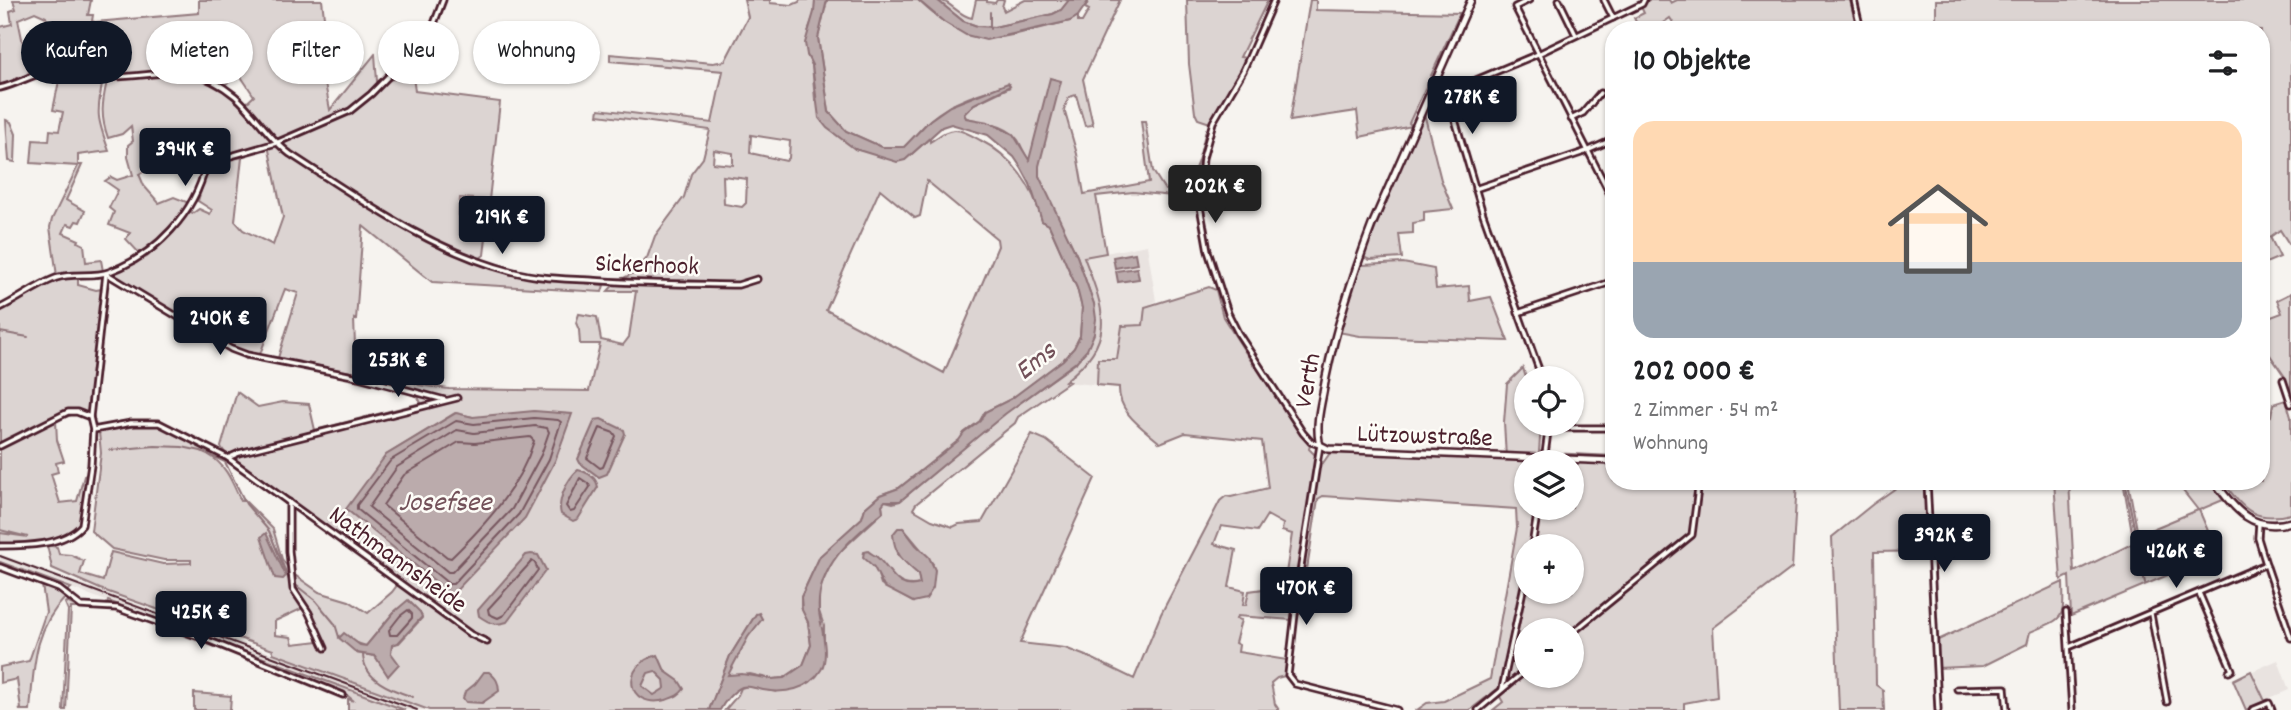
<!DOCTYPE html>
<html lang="de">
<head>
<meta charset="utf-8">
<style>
  :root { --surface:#fff; --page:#f2f2f2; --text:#202124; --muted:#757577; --line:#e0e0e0; --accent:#111827 }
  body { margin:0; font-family:Dekko,sans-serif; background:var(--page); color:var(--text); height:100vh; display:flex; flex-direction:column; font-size:26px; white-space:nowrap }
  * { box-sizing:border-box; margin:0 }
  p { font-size:23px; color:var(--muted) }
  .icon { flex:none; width:38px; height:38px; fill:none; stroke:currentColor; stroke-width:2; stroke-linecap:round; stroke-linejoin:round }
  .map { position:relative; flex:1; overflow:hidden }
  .drawer { position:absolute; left:1605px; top:21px; width:665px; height:469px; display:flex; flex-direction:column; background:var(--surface); border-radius:28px; box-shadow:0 2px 5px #0004 }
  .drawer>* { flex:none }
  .top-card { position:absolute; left:21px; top:21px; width:665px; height:63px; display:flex; gap:14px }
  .controls { position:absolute; left:1514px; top:366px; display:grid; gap:14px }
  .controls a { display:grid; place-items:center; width:70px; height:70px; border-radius:50%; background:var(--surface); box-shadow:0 2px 5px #0004; font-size:35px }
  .price { position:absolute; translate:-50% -60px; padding:0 16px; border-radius:7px; background:var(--accent); color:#fff; font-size:23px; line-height:46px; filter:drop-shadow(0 2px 4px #0008) }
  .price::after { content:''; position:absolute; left:50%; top:42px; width:21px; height:16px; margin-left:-10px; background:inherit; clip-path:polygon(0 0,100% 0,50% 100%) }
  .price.on { background:#222; color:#fff }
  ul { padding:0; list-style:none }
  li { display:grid; align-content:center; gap:14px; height:371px; padding:0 28px }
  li+li { border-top:2px solid var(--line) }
  li span { display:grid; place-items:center; height:217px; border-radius:21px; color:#555 }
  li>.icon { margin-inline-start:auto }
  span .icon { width:126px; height:126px; fill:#fffc; stroke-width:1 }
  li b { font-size:30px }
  h2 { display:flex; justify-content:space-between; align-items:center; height:84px; padding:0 28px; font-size:30px }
  .pill { padding:0 24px; border-radius:32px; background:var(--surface); box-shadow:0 2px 5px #0004; font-size:24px; line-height:63px }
  .pill.on { background:var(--accent); color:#fff }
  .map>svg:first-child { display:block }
  .built { fill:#e9e3e0 }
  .green { fill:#dcd4d2; stroke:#937a7e; stroke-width:2; fill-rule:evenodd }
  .water { fill:#bbabac; stroke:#8e7378; stroke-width:2; fill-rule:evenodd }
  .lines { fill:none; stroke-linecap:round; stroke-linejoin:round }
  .shore { stroke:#77575f; stroke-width:2 }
  .stream { stroke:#8e7378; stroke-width:2 }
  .street-casing { stroke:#4a1f2b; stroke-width:9 }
  .secondary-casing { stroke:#4a1f2b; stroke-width:10 }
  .street { stroke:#fdfcf7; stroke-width:3.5 }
  .secondary { stroke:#fdfcf7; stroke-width:5 }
  .rail { stroke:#4a1f2b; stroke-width:2 }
  .labels { text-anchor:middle; stroke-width:5; stroke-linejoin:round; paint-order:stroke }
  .street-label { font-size:26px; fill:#4a1f2b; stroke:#fdfcf7 }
  .water-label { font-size:28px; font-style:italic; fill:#725058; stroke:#fdfcf7 }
</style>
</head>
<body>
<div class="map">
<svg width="2291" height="710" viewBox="0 0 2291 710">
  <rect width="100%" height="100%" fill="#f6f3ef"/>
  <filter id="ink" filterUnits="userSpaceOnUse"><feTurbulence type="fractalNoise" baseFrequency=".0143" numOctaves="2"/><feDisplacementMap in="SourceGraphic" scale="14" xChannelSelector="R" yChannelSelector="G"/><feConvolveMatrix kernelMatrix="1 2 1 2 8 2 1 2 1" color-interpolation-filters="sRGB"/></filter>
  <g filter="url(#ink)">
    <g class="built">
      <path d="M1147 245 1156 301 1145 307 1143 352 1121 393 1118 394V387L1064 382 1084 365 1096 348 1102 328 1099 295 1084 257Z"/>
      <path d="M0 554 179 620 429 710H405L357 693 0 562Z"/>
      <path d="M2278 660 2289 690 2265 700 2253 671Z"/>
    </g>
    <g class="green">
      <path d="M13 0H91L88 15H93L92 21 95 22 199 13V0H322L324 17V78L330 110 375 54 377 81 413 77 415 91 500 102 489 200 460 198 459 215 486 217V220L488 221 484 255 479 259 446 247V250L484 266 526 277 604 285 602 292 432 282 363 226 356 320 354 319 356 371 355 373 278 358 298 293 285 289 260 354 246 359 234 349 111 274 147 257 171 235 189 211 193 213 199 209 210 214 212 210 198 201C209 163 203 166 242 157L235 221 243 230 273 245 283 217 269 150 271 143 202 161 200 150 190 151 186 140 173 142V153L160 156 158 165 139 174 144 186 159 203 174 197 189 203C178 223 159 241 140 254L126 239 130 233 109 225 114 212 109 208 118 190 105 181 111 177 117 180 133 175 128 157V145L133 141 131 126 122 134 108 138C100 116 102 103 107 81 127 78 179 70 196 76 213 82 230 94 242 107L254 96 240 75 222 86 201 73C213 58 213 44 212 26L187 25 185 43 177 44V58L184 61V70L105 76 64 67 66 41 43 22H47L46 17 35 12 18 19 29 73 11 83 0 86V27L12 24 10 11 16 9Z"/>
      <path d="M744 0H770V3L792 5 799 2 800 0H815V12L809 28 807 55 812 65 815 99 855 149 905 160 930 138V142C938 137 945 130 955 130 963 130 973 136 980 140 1012 156 1034 187 1042 221L1049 225 1077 288 1082 308 1080 336 1074 348 1063 360 1011 399 985 412 980 421 964 433 960 440 899 488 880 495 865 508 862 518 820 556 801 597V607L808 622 811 645 803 665 784 678 772 679 750 674 730 677 727 674 748 636 762 619 756 614 730 656 709 710H429L273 653V650L100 589 52 568 47 545 57 547 59 554 71 555 84 561 80 574 103 581 111 552 163 564 191 563V560H164L112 549 91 531 101 453 99 432 155 423 210 451 209 455C227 466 232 482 241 501H245L273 529 282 559 292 573 319 592 349 601 368 613 392 592 398 584 231 461 221 447 237 392 258 407 283 402 309 404 315 430 421 403 418 397 397 389 404 377 419 385 449 389 589 391 600 344H580L579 330 576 323 579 314 597 317 601 340 623 345 629 337 636 291H608L617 281 634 273 647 258 655 236 684 197 691 174 703 158 710 130 598 115 599 109 712 123 723 71 610 61V54L713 63 725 61 748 17ZM751 135 790 141 789 158 786 161 750 153ZM714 150 733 153V165L713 163ZM723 176 747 179 746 203 742 207 724 204ZM927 181 997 239 998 246 944 373 826 310 880 189 915 218 920 216ZM455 413 473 417 386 455ZM303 608 319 641 293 644 291 637 275 635V621ZM394 612H420L422 618 399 643 392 644 388 675 375 656 356 653 350 636 354 642 366 646Z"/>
      <path d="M827 0H918C976 56 999 37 1070 21L1078 16V22H1082L1089 10 1085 8 1089 0H1120L1083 79 1093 125 1085 126 1076 95 1069 97 1064 109 1077 154 1084 194 1149 182 1141 121H1145L1153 171 1165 190C1199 182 1198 160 1206 130L1209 134 1198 193 1173 196 1133 192 1096 196 1106 253 1084 257C1105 312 1117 340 1065 381L1069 382 1018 417 1015 423 916 504 913 509 932 520 953 527 959 524 982 522 1032 434 1046 440 1095 478 1020 643 1065 648 1091 658 1134 679 1161 614 1220 501 1226 496 1231 497 1268 488 1262 441 1185 433 1160 443C1142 427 1118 413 1119 387L1097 385 1098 359H1117L1122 326 1143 325 1145 307 1209 287 1216 290 1223 317 1255 367 1259 366 1311 442 1309 449 1323 463 1330 453 1506 458 1504 422 1507 384 1523 368 1526 378V424H1541L1539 452 1545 450 1551 453 1613 456 1614 481H1797L1792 568 1713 628 1717 697 1684 703V710H1493L1503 702 1496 690 1470 710H1417L1427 703 1444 701 1490 679 1517 528 1516 509 1323 496 1318 499 1300 614 1293 612 1292 620 1237 616 1236 619 1241 620 1235 643 1239 645 1238 652 1287 660 1285 676 1277 678 1271 683 1275 704 1279 710H725L738 695 741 688 748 686 776 692 824 662V626L819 611V592L823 581 835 556 883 512 882 505 885 501 893 503 900 501 1004 414 1076 363 1094 304 1077 256 1044 190 1039 176V166L1031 158 1029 160C1024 154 1022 147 1018 140 1006 124 984 123 966 118L964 114 974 104 1010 87C985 89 949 103 930 120 921 128 913 139 904 147H882L846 131 829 112 818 38ZM1526 462H1572V508H1526ZM1267 515 1283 524 1282 531 1292 534 1286 573 1272 581 1270 588 1249 591 1246 605H1243L1245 591 1229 587 1236 550 1214 544 1221 526 1257 531ZM903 528 933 564 913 602 881 584 877 572 865 554 876 556C889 571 897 590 920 584L918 574 898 555ZM1526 546H1572V592H1526ZM1526 630H1572V676H1526Z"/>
      <path d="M937 0C950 0 958 16 972 18L976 0H987V2L995 3 997 0H1004L1002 7 1004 11 1025 0H1069L1061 10 1053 14 994 27 977 26 963 21Z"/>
      <path d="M1187 0H1268L1240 57 1246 58 1210 123 1198 119 1195 113 1189 64Z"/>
      <path d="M1310 0H1316V10L1460 13 1409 123 1412 126 1360 137 1357 111 1290 121Z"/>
      <path d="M1648 0H1669L1671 3 1677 0H1850L1857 30H1678L1670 18 1653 30H1640L1634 18 1644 13 1641 7Z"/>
      <path d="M1936 0H2291V247L2280 230 2270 237 2280 257 2261 265V30H1936Z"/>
      <path d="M61 71 103 80C96 113 97 119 109 151L78 155V165H82L66 200 85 211 80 222 76 221 73 226 67 224 63 233 79 240 78 242 84 245 86 262 101 260 103 271 57 276 50 227 52 219 78 166 31 163 33 140 49 141 50 130 59 131 63 112 53 110Z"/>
      <path d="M1424 113 1441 180 1453 209 1424 212V221L1413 223V233L1399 234 1402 258 1370 260 1363 257Z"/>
      <path d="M6 120 11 122 16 134 15 162 9 161Z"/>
      <path d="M1403 263 1434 269 1436 289 1469 286 1470 301 1491 297 1508 341 1360 336 1338 332 1358 270 1362 265Z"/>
      <path d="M78 276V285L96 290 102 289 88 419 76 413 56 421 57 440 64 461 56 463 58 472 51 474 60 503 77 501 84 476 88 474C86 485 86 515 80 524 67 541 20 545 0 543V533L28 537 0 530V311L51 282Z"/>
      <path d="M2291 293V394L2290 395 2285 377 2261 342V317L2266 319 2282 313 2277 300Z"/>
      <path d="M2286 400 2291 417V514C2253 523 2244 509 2222 481H2261V410L2265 411 2264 415 2271 416 2273 404Z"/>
      <path d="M1906 481H1927L1932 551 1874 552 1876 685 1883 690 1884 710H1839L1832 537 1873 504Z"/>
      <path d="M2054 481H2069L2074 572 2134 543 2123 481H2128L2138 535 2198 510 2183 491 2171 481H2209L2223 500 2199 510 2218 554 2071 616 2069 576 2061 580Z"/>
      <path d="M0 562 71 588 66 592 0 565Z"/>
      <path d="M2063 582C2064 620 2065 618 2030 632L2027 644 1983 666 1937 668 1936 641Z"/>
      <path d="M42 585 58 590 65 598C33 630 34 669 30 710H19L21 709 17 679 0 683V667L29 661 46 612Z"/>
      <path d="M108 601 405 710H348V699L354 701 343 692 206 639 118 608 106 607Z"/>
      <path d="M67 602 79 608H71L66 710H63L68 610 65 603Z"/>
      <path d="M2251 671 2265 701 2246 710 2233 680Z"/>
      <path d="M194 693 231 696 230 710H194Z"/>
    </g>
    <g class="water">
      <path d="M815 0H827L818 38 829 112 846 131 882 147H904L930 120 950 106 1008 83 1010 86 974 104 964 114 966 118 988 122 1013 134 1029 160 1050 78 1061 81 1039 166V176L1077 256 1094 304 1096 319 1094 334 1087 350 1076 362 1005 414 900 501H885L882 505 883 512C852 537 815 568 819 612 821 627 830 656 821 670 809 690 784 694 763 690 756 689 749 685 742 687 733 691 724 702 720 710H709L730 656 756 614 759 613 762 619 748 637 728 675 742 674 772 679 784 678 803 665 811 645 808 622 802 610 801 597 820 556 862 518 865 508 880 495 899 488 959 440 964 433 980 421 985 412 1011 399 1063 360 1074 348 1080 336 1082 308 1077 288 1049 225 1042 221 1030 184 1022 169 1014 157 988 135 951 124 942 127 905 160 897 162 855 149 827 128 819 118 812 65 807 55 805 43 814 12Z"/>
      <path d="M918 0H937L963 21 977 26 994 27 1053 14 1061 10 1069 0H1089L1078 16 1070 21 986 40 966 35 944 22Z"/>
      <path d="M1135 253 1137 264 1115 268 1113 257Z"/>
      <path d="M1137 268 1139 279 1118 282 1116 271Z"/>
      <path d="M534 411 572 414 555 461 525 518 452 595 346 509 386 455 456 413 473 417Z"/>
      <path d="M601 419 624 430 625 434 607 474 599 477 580 463 578 459 595 420Z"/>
      <path d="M578 470C587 472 596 477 598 487L578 519 573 521 561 514C557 501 567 479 578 470Z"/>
      <path d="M898 528H903L916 545 929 557 935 570 933 588 926 599 913 602 884 587 874 567 863 557 864 552 868 551C871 554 875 555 878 558 892 571 897 591 920 584L918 574C904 562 894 554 893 534Z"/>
      <path d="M266 533 286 576 283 579 275 578 261 537Z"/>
      <path d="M531 554 538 555 546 570 507 622C495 626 489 623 479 616L478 610 526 555Z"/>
      <path d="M408 600 420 612 422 617 398 643 392 645 391 653 399 664 388 676 375 656 357 653 339 638 344 633 360 645 366 646 394 612Z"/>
      <path d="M658 655 665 671 679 681 684 689C679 696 674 697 666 700 625 710 620 664 658 655ZM655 671 664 680 665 688 654 695 642 686 648 673Z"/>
      <path d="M484 672H489C496 678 499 682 499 691L482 703 466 702 463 698 465 692 475 684Z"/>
    </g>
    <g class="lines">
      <g class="shore">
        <path d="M534 418 558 420 561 422 549 459 519 514 453 584H449L357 509V505L391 460 456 421 474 424Z"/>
        <path d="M535 426 547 428 549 432 541 455 512 509 452 572H448L369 507 397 467 457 430 474 433Z"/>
        <path d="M600 428 614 433 616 436 603 467 600 468 587 458Z"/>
        <path d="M530 437 534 441C520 487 485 525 451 558L447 557 383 505 404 475 459 442 475 443Z"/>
        <path d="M580 478 589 484 590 487 574 511 570 512 566 506Z"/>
        <path d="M532 561 535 563 538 570 504 615 498 618 489 614 488 609Z"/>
        <path d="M408 610 412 614V618L397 635H390L389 630 400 616Z"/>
      </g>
      <g class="stream">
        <path d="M990 29V12"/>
        <path d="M0 332 28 337"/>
        <path d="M92 385 97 334"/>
        <path d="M110 450 155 446 182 447 201 451 225 462 246 504 269 531 289 580"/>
        <path d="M2125 481 2145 583"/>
        <path d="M297 586 316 601 335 624 339 637"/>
        <path d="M363 654C363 680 392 690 413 697"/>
      </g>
      <g class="street-casing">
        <g id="street">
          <path d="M1274 0 1243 71 1213 122 1203 158 1199 201 1208 251 1228 313 1238 333 1303 433 1311 442 1320 445 1299 579 1288 675 1295 684 1397 710"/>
          <path d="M1529 0 1515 7 1614 202"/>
          <path d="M1559 0 1576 35"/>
          <path d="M1604 0 1613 18"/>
          <path d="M1854 0 1861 30"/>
          <path d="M0 88C18 84 32 74 50 71 71 68 88 77 108 77 159 78 189 58 235 96 255 113 268 138 290 154 360 199 428 249 510 271 535 278 562 279 589 280 638 284 688 284 738 285L757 279"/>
          <path d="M1571 119 1583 113 1600 93"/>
          <path d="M1475 189 1587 151 1614 139"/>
          <path d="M107 274 231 349 247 355 358 377 445 400"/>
          <path d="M0 308C19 299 37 285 56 278 73 272 93 278 109 272 156 255 195 213 206 165L210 162 276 143 350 111 371 94 420 44 432 29 443 0"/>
          <path d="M1518 313 1614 281"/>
          <path d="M2261 373H2264L2261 382"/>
          <path d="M1542 378 1483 214 1450 103 1451 94 1457 88 1538 54 1642 4 1644 0"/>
          <path d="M2283 380 2291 404"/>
          <path d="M90 417 106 274"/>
          <path d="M1549 428H1614"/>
          <path d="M93 430 131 423H159L228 458 470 634 487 642"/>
          <path d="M0 446 68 412H77L90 417 93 430 91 465 82 525C64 546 25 546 0 546"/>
          <path d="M228 458 239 453 457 398"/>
          <path d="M1544 462 1549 424"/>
          <path d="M1927 481 1938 710"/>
          <path d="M289 502V551L293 589 309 613 325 648"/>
          <path d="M1532 546 1538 508"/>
          <path d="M2266 564 2291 638"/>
          <path d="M0 567 59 589 81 606 117 608 128 612 205 639 343 695"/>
          <path d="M2199 593 2232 670 2229 672"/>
          <path d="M2066 612 2072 710"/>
          <path d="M2151 614 2167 702"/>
          <path d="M1572 633 1692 535 1699 481"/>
          <path d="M2069 647 2266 564 2258 538 2259 523"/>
          <path d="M1502 689 1526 576"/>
          <path d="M1957 689 2005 688 2007 710"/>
          <path d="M1478 710 1526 670"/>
          <path d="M2252 710 2269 703 2272 710"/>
        </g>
      </g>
      <g class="secondary-casing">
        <g id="secondary">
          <path d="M1471 0 1372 225C1351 280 1333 335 1323 393 1320 408 1316 425 1319 441L1320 445 1328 449 1614 461"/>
          <path d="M2214 481C2235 509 2252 533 2291 522"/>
        </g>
      </g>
      <use href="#street" class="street"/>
      <use href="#secondary" class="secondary"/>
      <path class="rail" d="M0 556 417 710"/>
    </g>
  </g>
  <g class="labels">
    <g class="street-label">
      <text transform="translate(647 263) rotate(2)" y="9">Sickerhook</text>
      <text transform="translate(1306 380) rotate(-80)" y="9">Verth</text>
      <text transform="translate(1425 434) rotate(2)" y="9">Lützowstraße</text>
      <text transform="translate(399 558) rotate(36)" y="9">Nathmannsheide</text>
    </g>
    <g class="water-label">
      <text transform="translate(1034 359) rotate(-39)" y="10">Ems</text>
      <text x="445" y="510">Josefsee</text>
    </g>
  </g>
</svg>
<div class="controls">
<a><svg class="icon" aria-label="locate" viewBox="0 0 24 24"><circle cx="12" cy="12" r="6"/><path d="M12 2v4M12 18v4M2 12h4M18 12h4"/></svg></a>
<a><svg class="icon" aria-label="layers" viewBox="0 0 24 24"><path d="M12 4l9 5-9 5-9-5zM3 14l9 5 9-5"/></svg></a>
<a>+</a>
<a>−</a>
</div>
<b class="price" style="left:1472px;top:136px">278K €</b>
<b class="price" style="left:185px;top:188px">394K €</b>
<b class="price on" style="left:1215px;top:225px">202K €</b>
<b class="price" style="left:502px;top:256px">219K €</b>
<b class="price" style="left:220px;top:357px">240K €</b>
<b class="price" style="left:398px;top:399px">253K €</b>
<b class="price" style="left:1944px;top:574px">392K €</b>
<b class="price" style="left:2176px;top:590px">426K €</b>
<b class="price" style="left:1306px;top:627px">470K €</b>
<b class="price" style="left:201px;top:651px">425K €</b>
<div class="top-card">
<a class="pill on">Kaufen</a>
<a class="pill">Mieten</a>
<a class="pill">Filter</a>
<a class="pill">Neu</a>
<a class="pill">Wohnung</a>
</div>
<section class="drawer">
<h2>10 Objekte<svg class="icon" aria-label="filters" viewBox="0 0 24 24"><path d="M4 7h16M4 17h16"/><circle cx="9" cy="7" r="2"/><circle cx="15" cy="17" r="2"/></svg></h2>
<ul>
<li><span style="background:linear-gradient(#ffd9b3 65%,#9aa5b1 0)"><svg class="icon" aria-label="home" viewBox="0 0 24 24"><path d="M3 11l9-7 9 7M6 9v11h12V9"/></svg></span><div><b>202 000 €</b><p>2 Zimmer · 54 m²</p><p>Wohnung</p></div></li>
</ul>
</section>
</div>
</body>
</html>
